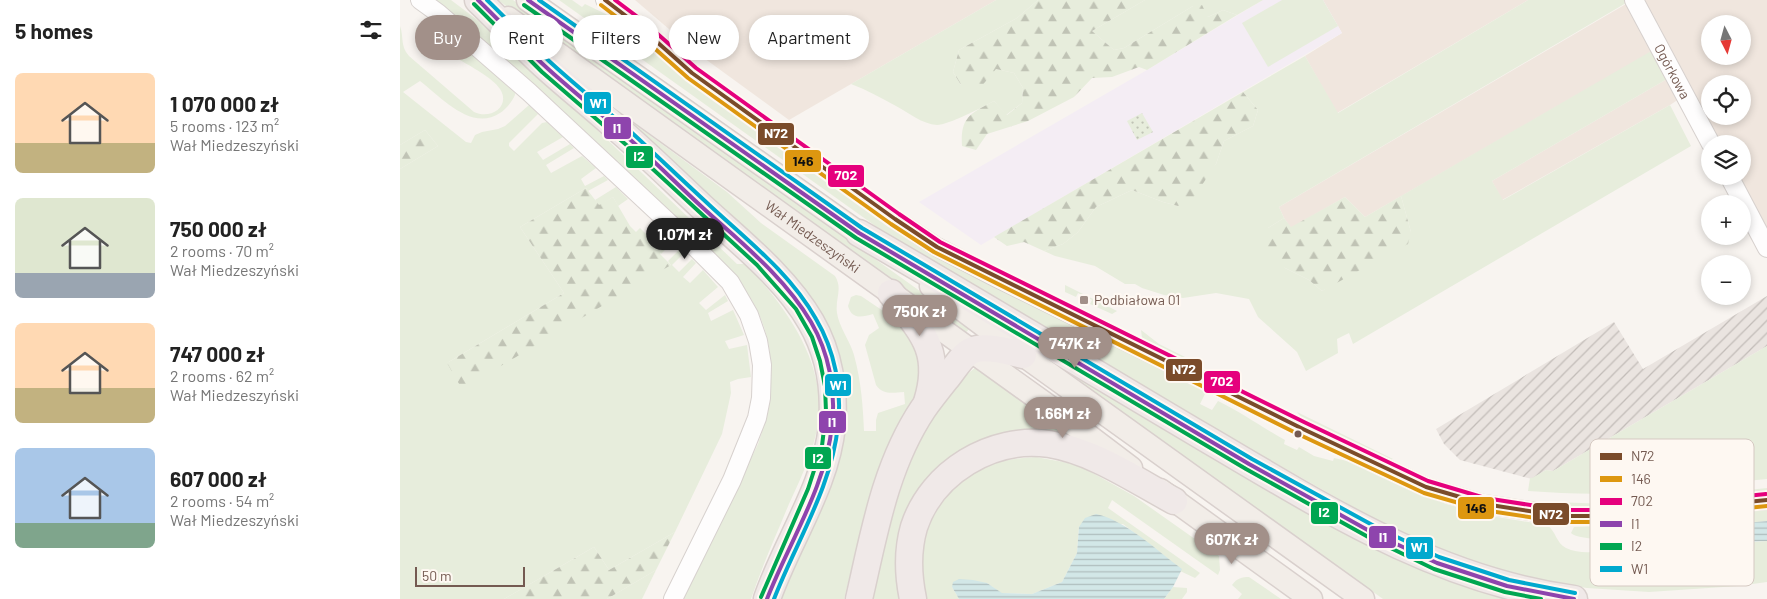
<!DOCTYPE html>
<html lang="en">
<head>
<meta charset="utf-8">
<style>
  :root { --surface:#fff; --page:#f6f6f6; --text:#222; --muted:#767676; --accent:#a29089 }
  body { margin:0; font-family:Barlow,sans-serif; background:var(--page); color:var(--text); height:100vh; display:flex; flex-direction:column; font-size:19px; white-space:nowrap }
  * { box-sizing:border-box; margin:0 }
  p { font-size:16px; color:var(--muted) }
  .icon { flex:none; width:28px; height:28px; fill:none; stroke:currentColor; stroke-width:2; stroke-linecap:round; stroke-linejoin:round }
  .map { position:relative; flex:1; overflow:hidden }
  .details { display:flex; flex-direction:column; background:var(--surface); width:400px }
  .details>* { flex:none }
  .guide { position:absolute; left:15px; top:15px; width:475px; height:45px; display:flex; gap:10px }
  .needle { width:32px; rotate:174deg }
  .controls { position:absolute; left:1301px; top:15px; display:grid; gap:10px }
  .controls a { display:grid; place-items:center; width:50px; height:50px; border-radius:50%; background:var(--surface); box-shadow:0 2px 8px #0003; font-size:25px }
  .scale { position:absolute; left:15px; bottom:12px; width:110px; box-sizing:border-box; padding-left:5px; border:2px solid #745a51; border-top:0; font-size:14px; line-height:18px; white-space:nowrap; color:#745a51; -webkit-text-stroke:4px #fef8f2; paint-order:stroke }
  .price { position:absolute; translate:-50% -42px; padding:0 11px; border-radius:18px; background:var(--accent); color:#fff; font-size:16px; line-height:32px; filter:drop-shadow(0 1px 2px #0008) }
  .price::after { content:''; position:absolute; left:50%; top:30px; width:15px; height:11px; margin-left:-8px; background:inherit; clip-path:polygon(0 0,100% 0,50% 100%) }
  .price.current { background:#222; color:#fff }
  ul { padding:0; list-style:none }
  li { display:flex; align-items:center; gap:15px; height:125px; padding:0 15px }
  li span { display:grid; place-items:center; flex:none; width:140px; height:100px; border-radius:8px; color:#555 }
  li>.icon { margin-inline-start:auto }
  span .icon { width:60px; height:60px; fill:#fffc; stroke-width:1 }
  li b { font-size:21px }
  h2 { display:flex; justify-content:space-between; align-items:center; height:60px; padding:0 15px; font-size:21px }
  .chip { padding:0 18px; border-radius:22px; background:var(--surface); box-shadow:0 2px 8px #0003; font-size:18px; line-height:45px }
  .chip.current { background:var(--accent); color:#fff }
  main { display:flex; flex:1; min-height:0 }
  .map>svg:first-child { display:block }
  .residential { fill:#f0e6de; fill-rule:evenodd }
  .industrial { fill:url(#industrial-furrows) }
  .education { fill:#f4edf4 }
  .grass { fill:#e7eddc }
  .forest { fill:url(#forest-firs) }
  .park { fill:url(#park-dots) }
  .water { fill:url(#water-rules) }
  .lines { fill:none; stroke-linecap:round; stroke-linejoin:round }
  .minor-casing { stroke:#d7d1ce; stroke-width:20 }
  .major-casing { stroke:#d9d0cd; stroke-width:25 }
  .highway-casing { stroke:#d9d0cd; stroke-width:29 }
  .minor { stroke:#fefdfd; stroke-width:18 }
  .major { stroke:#f2ede8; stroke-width:22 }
  .highway { stroke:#f0e9e8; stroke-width:26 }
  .bus-1-casing { stroke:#fef8f2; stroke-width:8 }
  .bus-2-casing { stroke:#fef8f2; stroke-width:8 }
  .bus-3-casing { stroke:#fef8f2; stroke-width:8 }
  .bus-4-casing { stroke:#fef8f2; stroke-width:8 }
  .bus-5-casing { stroke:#fef8f2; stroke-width:8 }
  .bus-6-casing { stroke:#fef8f2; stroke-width:8 }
  .bus-1 { stroke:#7a4b2a; stroke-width:4 }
  .bus-2 { stroke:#dd9710; stroke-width:4 }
  .bus-3 { stroke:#e5007d; stroke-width:4 }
  .bus-4 { stroke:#8e44ad; stroke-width:4 }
  .bus-5 { stroke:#00a651; stroke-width:4 }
  .bus-6 { stroke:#00a9ce; stroke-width:4 }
  .poi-dot { fill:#a29089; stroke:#fef8f2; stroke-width:2 }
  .bus-dot { fill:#745a51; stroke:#fef8f2; stroke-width:2 }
  .labels { text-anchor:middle; stroke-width:4.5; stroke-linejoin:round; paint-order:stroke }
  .street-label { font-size:14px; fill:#745a51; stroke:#fef8f2 }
  .poi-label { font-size:14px; fill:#745a51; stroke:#fef8f2; text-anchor:start }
  .key { fill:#fef8f2; stroke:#d5c9c2; stroke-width:1 }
  .key-label { font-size:14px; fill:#745a51 }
  .line-badge { stroke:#fef8f2; stroke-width:2 }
  .badge-label { font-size:14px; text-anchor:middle; font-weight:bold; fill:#fff }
  .pale-badge-label { font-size:14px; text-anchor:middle; font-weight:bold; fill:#111 }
</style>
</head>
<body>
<main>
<section class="details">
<h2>5 homes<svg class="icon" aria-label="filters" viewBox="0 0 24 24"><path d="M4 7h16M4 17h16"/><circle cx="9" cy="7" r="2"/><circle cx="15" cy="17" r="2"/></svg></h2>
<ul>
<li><span style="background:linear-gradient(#ffd9b3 70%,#c2b280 0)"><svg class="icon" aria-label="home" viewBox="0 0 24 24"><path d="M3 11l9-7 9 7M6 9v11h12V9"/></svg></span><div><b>1 070 000 zł</b><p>5 rooms · 123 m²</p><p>Wał Miedzeszyński</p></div></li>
<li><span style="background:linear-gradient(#dfe7d0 75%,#9aa5b1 0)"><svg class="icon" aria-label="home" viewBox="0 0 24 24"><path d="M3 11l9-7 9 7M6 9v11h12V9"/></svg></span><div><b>750 000 zł</b><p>2 rooms · 70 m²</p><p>Wał Miedzeszyński</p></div></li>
<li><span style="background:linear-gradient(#ffd9b3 65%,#c2b280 0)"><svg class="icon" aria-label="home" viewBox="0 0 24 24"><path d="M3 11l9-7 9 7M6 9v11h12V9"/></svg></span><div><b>747 000 zł</b><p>2 rooms · 62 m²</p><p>Wał Miedzeszyński</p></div></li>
<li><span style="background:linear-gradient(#a9c7e8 75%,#7fa58c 0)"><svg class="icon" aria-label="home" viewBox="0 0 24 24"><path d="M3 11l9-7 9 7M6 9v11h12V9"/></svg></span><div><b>607 000 zł</b><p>2 rooms · 54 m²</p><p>Wał Miedzeszyński</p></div></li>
</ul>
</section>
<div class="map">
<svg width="1367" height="599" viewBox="0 0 1367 599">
  <defs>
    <pattern id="industrial-furrows" width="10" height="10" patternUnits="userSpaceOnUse" patternTransform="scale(1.25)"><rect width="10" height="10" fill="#eae4e0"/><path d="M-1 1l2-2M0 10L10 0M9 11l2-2" fill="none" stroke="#c2bcb8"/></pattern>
    <pattern id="forest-firs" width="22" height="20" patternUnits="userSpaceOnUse" patternTransform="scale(1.25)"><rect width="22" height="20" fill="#e7eddc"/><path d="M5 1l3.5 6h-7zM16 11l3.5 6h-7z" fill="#c0c3b5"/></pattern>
    <pattern id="park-dots" width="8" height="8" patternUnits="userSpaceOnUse" patternTransform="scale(1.25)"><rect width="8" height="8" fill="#e7eddc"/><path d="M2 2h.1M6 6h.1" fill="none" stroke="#c0c3b5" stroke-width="1.8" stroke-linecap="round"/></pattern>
    <pattern id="water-rules" width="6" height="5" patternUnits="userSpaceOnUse" patternTransform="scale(1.25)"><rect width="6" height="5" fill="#d2e7e7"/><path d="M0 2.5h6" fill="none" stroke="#afbebe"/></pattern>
  </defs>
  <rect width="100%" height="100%" fill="#f8f4f0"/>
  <g class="residential">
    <path d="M235 0H596L389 120 297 53Z"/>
    <path d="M923 0H1128L937 113 905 56 942 33Z"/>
    <path d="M1224 0H1367V228L1339 176H1342V144H1320L1291 91 1270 105 1102 200 1092 181 1267 79 1253 51 965 217 945 197 891 228 884 218 879 207 1226 4ZM1310 24H1342V56H1310ZM1310 84H1342V116H1310Z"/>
  </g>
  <path class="industrial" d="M1367 296V346L1153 471 1146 470 1132 479 1060 460 1044 444 1036 429 1214 322 1243 369Z"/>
  <path class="education" d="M863 0H923L942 33 581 245 519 202 747 70Z"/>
  <g class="grass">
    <path d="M35 0H51L100 37 190 120 195 128 337 264H346C382 303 421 354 419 410 418 446 400 479 386 511 374 540 361 569 351 599H282L358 444C374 400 378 349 355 306 348 292 336 280 328 268Z"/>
    <path d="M98 0H113L545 309 569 329 564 335Z"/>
    <path d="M159 0H172L182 7 185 4 216 19 233 32 298 88 510 240 555 267 806 390V392L800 404 812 410 818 401C841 412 863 428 885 440L884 444 897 450 899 447 914 456 933 461 934 458 952 462 1046 504 1091 516 1147 525C1156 531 1156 543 1166 548 1188 559 1219 544 1241 553L1243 557 1272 554 1271 539 1306 537 1320 543 1327 544 1367 541V582L1338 586 1249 592 1187 588 1132 580 1071 562 1024 544 964 513 749 392 748 389 530 265Z"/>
    <path d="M596 0H638L617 18 559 50 553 72 561 85 596 69 614 73 623 88 622 103 606 115 594 101C583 107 548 125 537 125 522 124 509 113 496 106 481 98 467 90 451 84Z"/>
    <path d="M745 0H863L837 15 823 10 808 17 793 6 724 48 714 50 692 31Z"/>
    <path d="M882 0H923L938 26 868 67 842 23Z"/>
    <path d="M1128 0H1224L1226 3 879 207 884 218 868 228 885 268 909 280 922 291 1011 232 1001 196 1253 50 1267 79 1092 181 1103 200 1270 105 1291 146 953 344 949 333 937 339 938 353 906 371 897 352 858 317 849 299 816 293 783 298 764 295 742 288 735 284H725L695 266 655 256 644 251 663 244 678 232 696 207 732 190 763 202 778 206 816 164 824 141 853 126 858 110 843 92 905 56 938 113Z"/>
    <path d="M25 17 65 48 115 93V95C112 102 106 109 100 113 71 132 41 97 20 81L3 92 66 142 71 143 75 135 82 132 98 129 105 126 129 105 138 114 109 143V146L114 151 142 123 147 122 163 137 137 152 143 160 170 144 174 148 146 165 151 173 182 156 196 168 181 179 185 186 204 176 208 180 188 191 186 188 120 227 164 293 47 363 271 265 268 261 281 248 285 252 272 265 279 272 292 259 296 263 283 277 290 283 303 270 318 287 299 303 306 310 325 295 328 301 308 313 311 321 333 310 344 335 325 341 329 349 347 345 351 377 338 379 330 382 331 393 322 434 275 532 209 570 194 547 104 599H0V169L38 146 25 130 0 145V26C4 37 0 46 9 56L74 112C91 120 111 106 100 89 93 78 70 66 58 59L60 56 58 52 55 56 15 31 18 27 37 37 42 31Z"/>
    <path d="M210 106 327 192 361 223 435 276C443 289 435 298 437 313 439 327 450 341 454 355 461 380 463 406 464 431H476V420L478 413 505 404 504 392C492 393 483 395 476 385L465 345 469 335 479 328 473 314C462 317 452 320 448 306L451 297 456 295 461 296 504 325 519 348 522 385 485 458 467 506 444 599H381L440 361C428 320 415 302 388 271Z"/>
    <path d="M216 187 228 199 218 206 213 197 199 206 195 200Z"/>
    <path d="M259 227 274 241 261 254 250 238Z"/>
    <path d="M665 285 717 311 712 314 690 304 692 300 678 293 676 297 665 292Z"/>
    <path d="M741 330 759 344 793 361 788 363 758 348 742 338Z"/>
    <path d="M1367 346V479L1263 489 1260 470 1250 472 1252 491C1210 495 1170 494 1128 491L1130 478H1132L1146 470 1153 471Z"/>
    <path d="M658 366 784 441 961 542 1006 564 1097 597 1108 599H983Z"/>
    <path d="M575 368 682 444 539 469 502 599H471C490 531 502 457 546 399 555 387 563 376 575 368Z"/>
    <path d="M897 412 993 459 988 461 903 419Z"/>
    <path d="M636 457 674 464 691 472 734 496 819 556 820 570 818 575 712 500 708 508 800 573 795 578 780 571 781 569 723 524 679 527 677 553 662 582 632 594 601 593 587 583 552 587 559 599H526C509 549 535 493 581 469 598 460 617 458 636 457Z"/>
    <path d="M1367 488V492L1269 502 1265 499Z"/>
    <path d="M1252 500 1249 504C1211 508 1173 509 1135 505L1131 501 1206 504Z"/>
    <path d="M1367 510V521L1271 530 1270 524 1242 526 1239 533C1231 541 1179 541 1171 533L1174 527 1230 525Z"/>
    <path d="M256 570 242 599H207Z"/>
    <path d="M849 577 881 599H838L842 594 832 585C837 578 842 577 849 577Z"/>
    <path d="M773 587 787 588V592L782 599H764Z"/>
  </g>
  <g class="forest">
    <path d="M638 0H745L692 31 714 50 724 48 793 6 802 5 808 17 823 10 837 15 747 70 739 67 712 77 692 78 674 97 628 121 587 134 576 150 562 146C560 117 571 113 594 101L607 115 622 103 623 88 614 73 596 69 580 88 561 85 553 72 559 50 617 18Z"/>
    <path d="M843 92 858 110 853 126 824 141 816 164 794 197 778 206 763 202 732 190 696 207 678 232 663 244 644 251 624 242 607 246 594 237Z"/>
    <path d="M25 130 38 146 0 169V145Z"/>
    <path d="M186 188 199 205 213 197 230 226 236 232 240 228 262 250 260 254 271 265 62 389 47 363 164 293 120 227Z"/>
    <path d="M1001 196 1011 232 1008 244 922 291 909 280 885 268 862 241 868 228 884 218 891 227 945 197 965 217Z"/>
    <path d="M275 532 256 570 207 599H104L194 547 209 570Z"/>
  </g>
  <path class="park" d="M742 113 753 132 737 140 727 121Z"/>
  <g class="water">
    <path d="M696 514C727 521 756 550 782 569L773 587 764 599H559L552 587 553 582 559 579 573 580 587 583 602 593 632 594 662 582 677 553 679 527 685 518Z"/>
    <path d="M1367 521V541L1320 543C1314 539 1313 533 1312 526Z"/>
  </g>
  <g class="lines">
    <g class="minor-casing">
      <g id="minor">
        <path d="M20 0 38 13 129 92 296 248 330 282 349 315 358 341 362 365 361 398 357 418 332 480 273 599"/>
        <path d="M205 0 239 26 292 73 495 219 537 247 595 277 903 429 1026 487 1084 504 1162 516H1209L1367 500"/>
        <path id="s1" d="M1234 0 1311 144"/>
        <path d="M1329 176 1367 248"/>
      </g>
    </g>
    <g class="major-casing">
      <g id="major">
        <path d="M128 0 473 243"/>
        <path id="s2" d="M108 18 665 418 731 468"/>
        <path d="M531 286 623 355 963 599"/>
        <path d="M760 490 911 599"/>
      </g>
    </g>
    <g class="highway-casing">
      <g id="highway">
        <path d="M78 0C101 22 123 46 146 67 168 87 191 105 212 124 243 150 272 179 302 207 339 241 386 278 411 322 429 353 435 390 432 425 427 485 386 543 367 599"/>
        <path d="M459 233C575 300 690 370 805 438 923 507 1035 580 1174 599"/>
        <path d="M491 293C521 331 543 350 527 402"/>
        <path d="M459 599C474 534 485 466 523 409 530 399 538 389 546 379 553 371 561 356 571 351 585 344 609 352 623 355"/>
        <path d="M513 599C508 575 507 551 514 527 532 472 592 436 649 444 693 451 735 480 774 501"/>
      </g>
    </g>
    <use href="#minor" class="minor"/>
    <use href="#major" class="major"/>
    <use href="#highway" class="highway"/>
    <g class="bus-1-casing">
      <path id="bus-1" d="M205 0 239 26 292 73 495 219 537 247 903 429 1026 487 1084 504 1162 516H1209L1367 500"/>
    </g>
    <g class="bus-2-casing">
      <path id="bus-2" d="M201 5 235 31 288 78 491 224 534 252 900 435 1024 493 1083 510 1162 522H1210L1367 506"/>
    </g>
    <g class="bus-3-casing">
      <path id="bus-3" d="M215 0 243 21 296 68 499 214 540 242 906 423 1028 481 1085 498 1162 510H1209L1366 494"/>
    </g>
    <g class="bus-4-casing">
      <g id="bus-4">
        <path d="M78 0C101 22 122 45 146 67 171 90 198 111 224 134 250 157 275 182 302 207 340 242 384 276 411 322 429 353 436 390 432 425 426 487 389 542 367 599"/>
        <path d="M128 0 459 233 849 464 973 533 1037 563 1107 586 1174 599"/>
      </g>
    </g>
    <g class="bus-5-casing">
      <g id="bus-5">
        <path d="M74 4 142 72 231 149 357 265 396 309 412 337 420 361 425 386 426 412 422 446 408 489 361 597"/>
        <path d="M124 5 456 238 846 469 970 538 1034 569 1105 592 1141 599"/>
      </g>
    </g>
    <g class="bus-6-casing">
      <g id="bus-6">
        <path d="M87 0C108 20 128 42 149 61 175 85 203 107 230 131 255 154 280 178 305 201 344 238 389 271 416 319 435 351 442 389 438 425 432 487 396 542 374 599"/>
        <path d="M139 0 462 228 852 459 976 527 1039 557 1109 580 1175 593"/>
      </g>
    </g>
    <use href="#bus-1" class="bus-1"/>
    <use href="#bus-2" class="bus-2"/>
    <use href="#bus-3" class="bus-3"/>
    <use href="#bus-4" class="bus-4"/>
    <use href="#bus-5" class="bus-5"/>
    <use href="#bus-6" class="bus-6"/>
  </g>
  <rect class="poi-dot" x="679" y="295" width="10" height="10" rx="2.5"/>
  <circle class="bus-dot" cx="898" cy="434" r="4.5"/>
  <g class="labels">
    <g class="street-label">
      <text dy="5" stroke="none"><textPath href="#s1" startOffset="81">Ogórkowa</textPath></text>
      <text dy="5" stroke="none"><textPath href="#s2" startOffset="375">Wał Miedzeszyński</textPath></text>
    </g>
    <g class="poi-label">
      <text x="694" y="305">Podbiałowa 01</text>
    </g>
  </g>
  <rect x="1190" y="439" width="164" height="147" rx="8" class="key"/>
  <rect x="1200" y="453" width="22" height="7" fill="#7a4b2a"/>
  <rect x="1200" y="476" width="22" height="6" fill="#dd9710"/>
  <rect x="1200" y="498" width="22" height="7" fill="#e5007d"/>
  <rect x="1200" y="521" width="22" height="6" fill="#8e44ad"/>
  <rect x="1200" y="543" width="22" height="7" fill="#00a651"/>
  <rect x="1200" y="566" width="22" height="6" fill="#00a9ce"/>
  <g class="key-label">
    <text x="1231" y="461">N72</text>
    <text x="1231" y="484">146</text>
    <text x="1231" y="506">702</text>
    <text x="1231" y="529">I1</text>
    <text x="1231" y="551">I2</text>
    <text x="1231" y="574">W1</text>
  </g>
  <g class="line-badge">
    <rect x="183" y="91" width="29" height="24" rx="5" fill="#00a9ce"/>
    <rect x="203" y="116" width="29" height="24" rx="5" fill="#8e44ad"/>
    <rect x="357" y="122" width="38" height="24" rx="5" fill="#7a4b2a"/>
    <rect x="225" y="145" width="29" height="24" rx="5" fill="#00a651"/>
    <rect x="384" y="149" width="38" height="24" rx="5" fill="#dd9710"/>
    <rect x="427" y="164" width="38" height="24" rx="5" fill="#e5007d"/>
    <rect x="765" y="358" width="38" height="24" rx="5" fill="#7a4b2a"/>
    <rect x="803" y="370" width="38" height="24" rx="5" fill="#e5007d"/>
    <rect x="424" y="373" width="28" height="24" rx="5" fill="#00a9ce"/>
    <rect x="418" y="410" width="29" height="24" rx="5" fill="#8e44ad"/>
    <rect x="404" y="446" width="28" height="24" rx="5" fill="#00a651"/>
    <rect x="1057" y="496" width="38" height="24" rx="5" fill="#dd9710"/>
    <rect x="910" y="501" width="29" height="24" rx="5" fill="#00a651"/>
    <rect x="1132" y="502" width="38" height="24" rx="5" fill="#7a4b2a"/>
    <rect x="968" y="525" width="29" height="24" rx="5" fill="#8e44ad"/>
    <rect x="1005" y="536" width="29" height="24" rx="5" fill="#00a9ce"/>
  </g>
  <g class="badge-label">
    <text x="198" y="108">W1</text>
    <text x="217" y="133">I1</text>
    <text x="376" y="138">N72</text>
    <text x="239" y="161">I2</text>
    <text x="446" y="180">702</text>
    <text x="784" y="374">N72</text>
    <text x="822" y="386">702</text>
    <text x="438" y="390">W1</text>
    <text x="432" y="427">I1</text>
    <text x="418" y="463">I2</text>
    <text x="924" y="517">I2</text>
    <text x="1151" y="519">N72</text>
    <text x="983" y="542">I1</text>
    <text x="1019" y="552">W1</text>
  </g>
  <g class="pale-badge-label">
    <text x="403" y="166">146</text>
    <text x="1076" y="513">146</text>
  </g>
</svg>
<div class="controls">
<a><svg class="needle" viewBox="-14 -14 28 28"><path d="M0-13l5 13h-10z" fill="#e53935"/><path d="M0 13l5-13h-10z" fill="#767676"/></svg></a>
<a><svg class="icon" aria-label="locate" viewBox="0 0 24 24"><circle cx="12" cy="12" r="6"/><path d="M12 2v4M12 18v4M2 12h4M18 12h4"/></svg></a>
<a><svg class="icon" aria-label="layers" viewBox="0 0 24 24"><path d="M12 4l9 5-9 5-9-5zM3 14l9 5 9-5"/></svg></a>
<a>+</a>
<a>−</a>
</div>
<div class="scale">50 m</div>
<b class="price current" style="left:285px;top:260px">1.07M zł</b>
<b class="price" style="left:520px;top:337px">750K zł</b>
<b class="price" style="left:675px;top:369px">747K zł</b>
<b class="price" style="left:663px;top:439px">1.66M zł</b>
<b class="price" style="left:832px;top:565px">607K zł</b>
<div class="guide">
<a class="chip current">Buy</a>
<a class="chip">Rent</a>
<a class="chip">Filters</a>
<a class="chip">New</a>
<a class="chip">Apartment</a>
</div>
</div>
</main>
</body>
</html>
